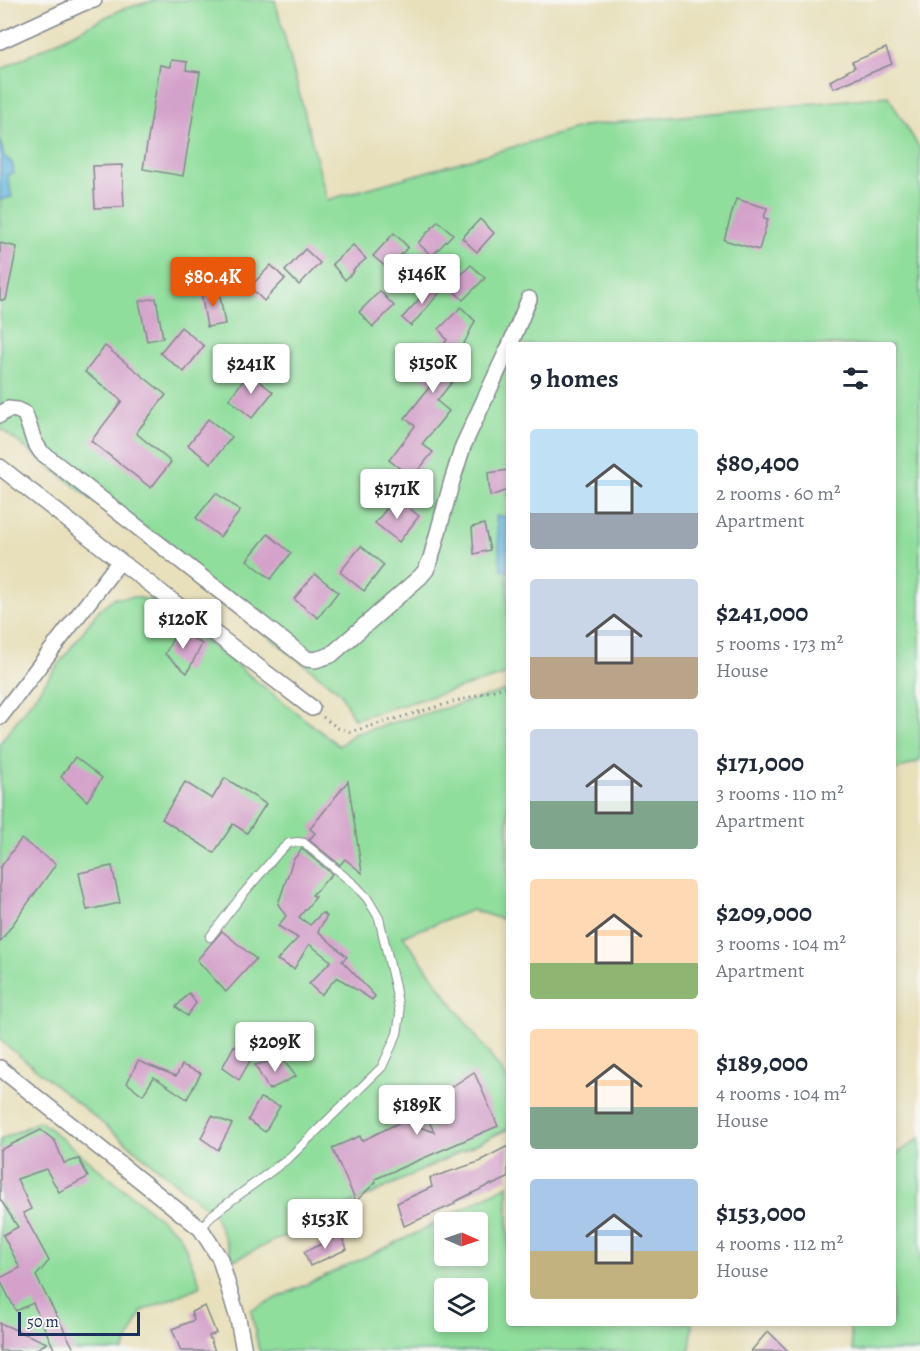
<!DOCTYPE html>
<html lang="en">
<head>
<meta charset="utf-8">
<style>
  :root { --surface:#fff; --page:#f2f2f3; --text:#1f2937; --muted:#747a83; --accent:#ea580c }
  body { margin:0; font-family:Alegreya,serif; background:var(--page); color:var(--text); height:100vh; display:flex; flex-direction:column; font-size:22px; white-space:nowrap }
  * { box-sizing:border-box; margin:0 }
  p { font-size:20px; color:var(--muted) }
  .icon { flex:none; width:33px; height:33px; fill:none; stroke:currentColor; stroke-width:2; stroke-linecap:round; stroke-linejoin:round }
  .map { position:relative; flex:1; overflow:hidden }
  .drawer { position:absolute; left:506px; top:342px; width:390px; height:984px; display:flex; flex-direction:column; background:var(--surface); border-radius:6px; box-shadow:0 3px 9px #0003 }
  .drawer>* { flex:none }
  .needle { width:39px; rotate:92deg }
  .tools { position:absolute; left:434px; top:1212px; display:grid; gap:12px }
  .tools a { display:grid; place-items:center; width:54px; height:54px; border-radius:6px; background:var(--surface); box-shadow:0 3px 9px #0003; font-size:30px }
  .scale { position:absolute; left:18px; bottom:15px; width:122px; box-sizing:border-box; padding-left:6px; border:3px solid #1b2f5e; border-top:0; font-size:16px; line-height:21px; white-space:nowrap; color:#1b2f5e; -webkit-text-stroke:4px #f6f6f2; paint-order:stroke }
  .price { position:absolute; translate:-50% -51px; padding:0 14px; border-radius:6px; background:#fff; color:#222; font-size:20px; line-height:39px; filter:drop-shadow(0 2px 3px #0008) }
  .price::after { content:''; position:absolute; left:50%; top:36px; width:18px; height:14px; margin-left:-9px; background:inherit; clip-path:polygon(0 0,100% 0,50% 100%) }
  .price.selected { background:var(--accent); color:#fff }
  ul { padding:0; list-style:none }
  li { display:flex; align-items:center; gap:18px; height:150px; padding:0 24px }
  li span { display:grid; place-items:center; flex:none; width:168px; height:120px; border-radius:6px; color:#555 }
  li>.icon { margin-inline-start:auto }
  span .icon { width:72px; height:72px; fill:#fffc; stroke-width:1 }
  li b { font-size:26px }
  h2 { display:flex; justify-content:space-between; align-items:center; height:72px; padding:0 24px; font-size:26px }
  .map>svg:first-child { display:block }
  .green { fill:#90de9c; stroke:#56867d; stroke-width:1.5; fill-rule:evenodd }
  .water { fill:#64b7df; stroke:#40739e; stroke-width:1.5 }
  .building { fill:#d4a1ca }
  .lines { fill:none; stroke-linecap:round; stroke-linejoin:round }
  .lane-casing { stroke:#82888c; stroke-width:10 }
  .street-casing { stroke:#82888c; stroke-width:18 }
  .path { stroke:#82888c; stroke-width:3; stroke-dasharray:1.5 4.5; stroke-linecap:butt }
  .lane { stroke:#fff; stroke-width:8 }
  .street { stroke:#fff; stroke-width:15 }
</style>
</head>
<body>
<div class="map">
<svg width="920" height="1351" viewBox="0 0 920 1351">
  <rect width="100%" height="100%" fill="#f6f6f2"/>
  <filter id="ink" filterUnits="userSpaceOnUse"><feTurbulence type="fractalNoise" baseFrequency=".0167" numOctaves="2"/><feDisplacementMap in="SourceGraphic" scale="12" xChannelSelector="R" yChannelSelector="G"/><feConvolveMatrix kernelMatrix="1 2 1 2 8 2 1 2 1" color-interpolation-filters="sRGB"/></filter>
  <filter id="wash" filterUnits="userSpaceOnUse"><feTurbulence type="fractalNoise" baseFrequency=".008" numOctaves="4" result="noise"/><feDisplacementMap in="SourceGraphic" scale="24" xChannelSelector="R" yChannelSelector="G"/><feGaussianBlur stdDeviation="1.35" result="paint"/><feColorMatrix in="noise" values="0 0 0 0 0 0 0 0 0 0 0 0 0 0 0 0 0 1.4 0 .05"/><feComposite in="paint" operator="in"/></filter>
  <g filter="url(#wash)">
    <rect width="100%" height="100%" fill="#e8e0bb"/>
    <g class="green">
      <path d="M155 0H275L327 200 590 125 888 96 920 149V761L893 771 892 345H508V674L354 719 340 692 0 428V70L120 10Z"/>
      <path d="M134 597 155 601 339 746 354 734 508 690V921L472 910 403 936 508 1080V1129L234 1260 214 1214 0 1040V743L99 610 114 598Z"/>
      <path d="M40 1121 180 1235 201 1286 142 1311 123 1351H0V1140Z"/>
      <path d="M920 1138V1351H853L849 1323H892L893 1157Z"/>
      <path d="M508 1185V1323H692L690 1351H259L251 1310 421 1231ZM444 1222H477V1256H444ZM477 1288V1322H444V1288Z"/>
    </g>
    <g class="water">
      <path d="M0 139 4 156 12 163 14 173 7 175 12 197 0 200Z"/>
      <path d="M496 516 508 517V571L501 570Z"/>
    </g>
    <g id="blocks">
      <g class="building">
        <path d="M886 48 892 64 834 88 830 81 855 67 852 62Z"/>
        <path d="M171 60 187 62 186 70 200 72 183 176 143 169 160 65 170 67Z"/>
        <path d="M122 165 124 207 95 208 93 166Z"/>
        <path d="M736 199 767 208 764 218 768 219 759 250 724 240Z"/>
        <path d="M480 219 494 233 477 252 462 238Z"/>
        <path d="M438 221 453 234 432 256 418 243Z"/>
        <path d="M394 233 408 247 388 269 373 256Z"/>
        <path d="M0 243 17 247 6 300H0Z"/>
        <path d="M353 245 366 259 353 270 354 271 345 280 332 264Z"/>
        <path d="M305 249 320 263 299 285 285 271Z"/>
        <path d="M271 265 285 279 264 301 250 287Z"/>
        <path d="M471 265 485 278 463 300 449 286Z"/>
        <path d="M434 283 442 290 411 326 402 318Z"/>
        <path d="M219 290 225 324 207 327 201 293Z"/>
        <path d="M380 291 394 306 373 327 359 312Z"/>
        <path d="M156 298 163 338 147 341 139 301Z"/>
        <path d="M461 307 475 321 455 362 463 368 437 401 449 411 422 444 433 452 412 478 389 460 415 426 405 418 431 385 419 375 447 340 439 329Z"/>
        <path d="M181 327 204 346 184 372 160 353Z"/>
        <path d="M105 346 166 395 136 433 171 462 151 488 91 441 122 401 85 372Z"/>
        <path d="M249 373 273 392 252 418 229 399Z"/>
        <path d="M208 419 232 437 211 463 188 445Z"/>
        <path d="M508 470V490L490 496 488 473Z"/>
        <path d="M216 493 240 511 220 537 196 518Z"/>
        <path d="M396 497 419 516 399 542 375 523Z"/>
        <path d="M484 524 490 550 474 554 472 527Z"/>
        <path d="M268 534 291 553 271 579 247 560Z"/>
        <path d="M361 546 384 565 364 591 340 572Z"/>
        <path d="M315 574 338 592 318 618 294 599Z"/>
        <path d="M178 629 202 644 187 673 165 654Z"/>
        <path d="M75 757 102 778 87 801 61 777Z"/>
        <path d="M225 778 266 804 247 833 233 824 214 853 162 819 185 782 212 799Z"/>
        <path d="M348 781 362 873 345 859 340 865 309 840 315 833 310 829Z"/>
        <path d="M21 839 56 864 0 942V868Z"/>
        <path d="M302 849 332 874 312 895 316 897 299 917 310 925 322 913 327 916 318 931 347 957 342 961 375 996 372 1000 337 977 321 995 309 984 331 961 309 944 294 969 277 960 298 938 278 926 286 916 278 904 293 860Z"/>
        <path d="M112 866 120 903 87 910 79 873Z"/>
        <path d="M222 931 256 959 226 992 197 960Z"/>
        <path d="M189 993 196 1003 187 1016 176 1007Z"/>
        <path d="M234 1046 254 1054 239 1080 222 1068Z"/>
        <path d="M282 1059 296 1076 269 1090 255 1065Z"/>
        <path d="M138 1061 176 1076 182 1065 201 1073 187 1099 154 1077 143 1095 127 1083Z"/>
        <path d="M474 1072 498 1126 375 1179 376 1182 356 1201 332 1148 360 1136 362 1141 402 1121 434 1132 421 1104 445 1097 444 1092Z"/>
        <path d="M260 1098 280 1106 265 1132 248 1120Z"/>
        <path d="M212 1116 232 1124 218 1150 201 1138Z"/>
        <path d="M41 1130 55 1141 64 1163 79 1159 88 1177 59 1192 46 1169 17 1179 31 1209 23 1213 49 1261 36 1276 75 1351H55L33 1303 16 1311 0 1280V1278L20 1268 3 1235 18 1227 0 1199V1150Z"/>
        <path d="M508 1146V1178L492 1185 491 1184 454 1202 455 1204 404 1226 397 1203 432 1187 430 1178 482 1161 481 1160Z"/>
        <path d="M341 1235 347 1249 310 1266 304 1252Z"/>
        <path d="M205 1306 216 1333 209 1336 215 1351H181L172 1329 194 1320 191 1312Z"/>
        <path d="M0 1323 16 1330 47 1343 33 1351H0Z"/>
        <path d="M768 1331 788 1351H751Z"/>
      </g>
    </g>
  </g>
  <g filter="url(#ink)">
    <use href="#blocks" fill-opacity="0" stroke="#82888c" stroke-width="1.5"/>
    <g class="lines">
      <g class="lane-casing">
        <path id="lane" d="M201 1229 212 1215 290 1157 382 1067 397 1034 400 1015 395 987 379 918 367 898 355 885 304 843 298 842 289 843 279 852 243 894 210 937"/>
      </g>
      <g class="street-casing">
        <g id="street">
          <path d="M0 41 83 3 94 0"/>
          <path d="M510 345 529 299"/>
          <path d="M0 415 8 409 17 410 25 414 34 441 41 452 307 659 315 660 331 655 420 577 426 570 431 558 452 481 463 446 508 349"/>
          <path d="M0 467 120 561 312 708"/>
          <path d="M0 717 120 561"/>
          <path d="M0 1068 201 1229 220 1259 238 1319 244 1351"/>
        </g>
      </g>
      <path class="path" d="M323 717 338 728 350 732 508 686"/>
      <use href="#lane" class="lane"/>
      <use href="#street" class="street"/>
    </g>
  </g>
</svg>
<div class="tools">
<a><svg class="needle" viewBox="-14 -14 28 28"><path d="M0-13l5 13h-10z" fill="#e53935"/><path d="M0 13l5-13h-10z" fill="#747a83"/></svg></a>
<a><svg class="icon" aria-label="layers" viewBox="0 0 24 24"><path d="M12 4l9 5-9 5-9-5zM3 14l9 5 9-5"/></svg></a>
</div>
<div class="scale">50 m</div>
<b class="price" style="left:422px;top:305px">$146K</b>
<b class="price selected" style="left:213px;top:308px">$80.4K</b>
<b class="price" style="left:433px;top:394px">$150K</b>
<b class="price" style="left:251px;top:395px">$241K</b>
<b class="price" style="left:397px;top:520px">$171K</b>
<b class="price" style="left:183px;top:650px">$120K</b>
<b class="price" style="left:275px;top:1073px">$209K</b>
<b class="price" style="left:417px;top:1136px">$189K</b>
<b class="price" style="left:325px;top:1250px">$153K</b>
<section class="drawer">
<h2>9 homes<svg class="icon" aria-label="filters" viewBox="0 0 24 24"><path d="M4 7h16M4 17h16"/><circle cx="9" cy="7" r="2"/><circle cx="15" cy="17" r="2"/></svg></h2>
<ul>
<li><span style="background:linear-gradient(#bfe0f5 70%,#9aa5b1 0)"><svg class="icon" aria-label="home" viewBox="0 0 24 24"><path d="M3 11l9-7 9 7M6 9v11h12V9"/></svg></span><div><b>$80,400</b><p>2 rooms · 60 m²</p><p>Apartment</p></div></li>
<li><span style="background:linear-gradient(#c9d6e8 65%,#b9a48a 0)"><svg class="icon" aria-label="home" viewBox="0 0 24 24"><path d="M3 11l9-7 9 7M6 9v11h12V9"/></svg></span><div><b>$241,000</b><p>5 rooms · 173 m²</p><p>House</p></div></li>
<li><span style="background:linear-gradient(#c9d6e8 60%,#7fa58c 0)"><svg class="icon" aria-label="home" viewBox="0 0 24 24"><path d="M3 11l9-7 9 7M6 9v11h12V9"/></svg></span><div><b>$171,000</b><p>3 rooms · 110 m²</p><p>Apartment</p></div></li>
<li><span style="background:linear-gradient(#ffd9b3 70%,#8fb573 0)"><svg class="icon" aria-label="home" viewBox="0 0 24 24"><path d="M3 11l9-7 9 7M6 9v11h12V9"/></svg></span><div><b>$209,000</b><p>3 rooms · 104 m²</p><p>Apartment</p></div></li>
<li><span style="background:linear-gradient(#ffd9b3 65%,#7fa58c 0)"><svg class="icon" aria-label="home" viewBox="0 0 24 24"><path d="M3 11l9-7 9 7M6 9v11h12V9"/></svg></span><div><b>$189,000</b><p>4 rooms · 104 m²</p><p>House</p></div></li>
<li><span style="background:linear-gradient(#a9c7e8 60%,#c2b280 0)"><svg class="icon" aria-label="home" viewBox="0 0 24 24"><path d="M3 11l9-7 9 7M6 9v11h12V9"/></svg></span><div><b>$153,000</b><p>4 rooms · 112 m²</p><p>House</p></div></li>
</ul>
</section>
</div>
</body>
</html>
